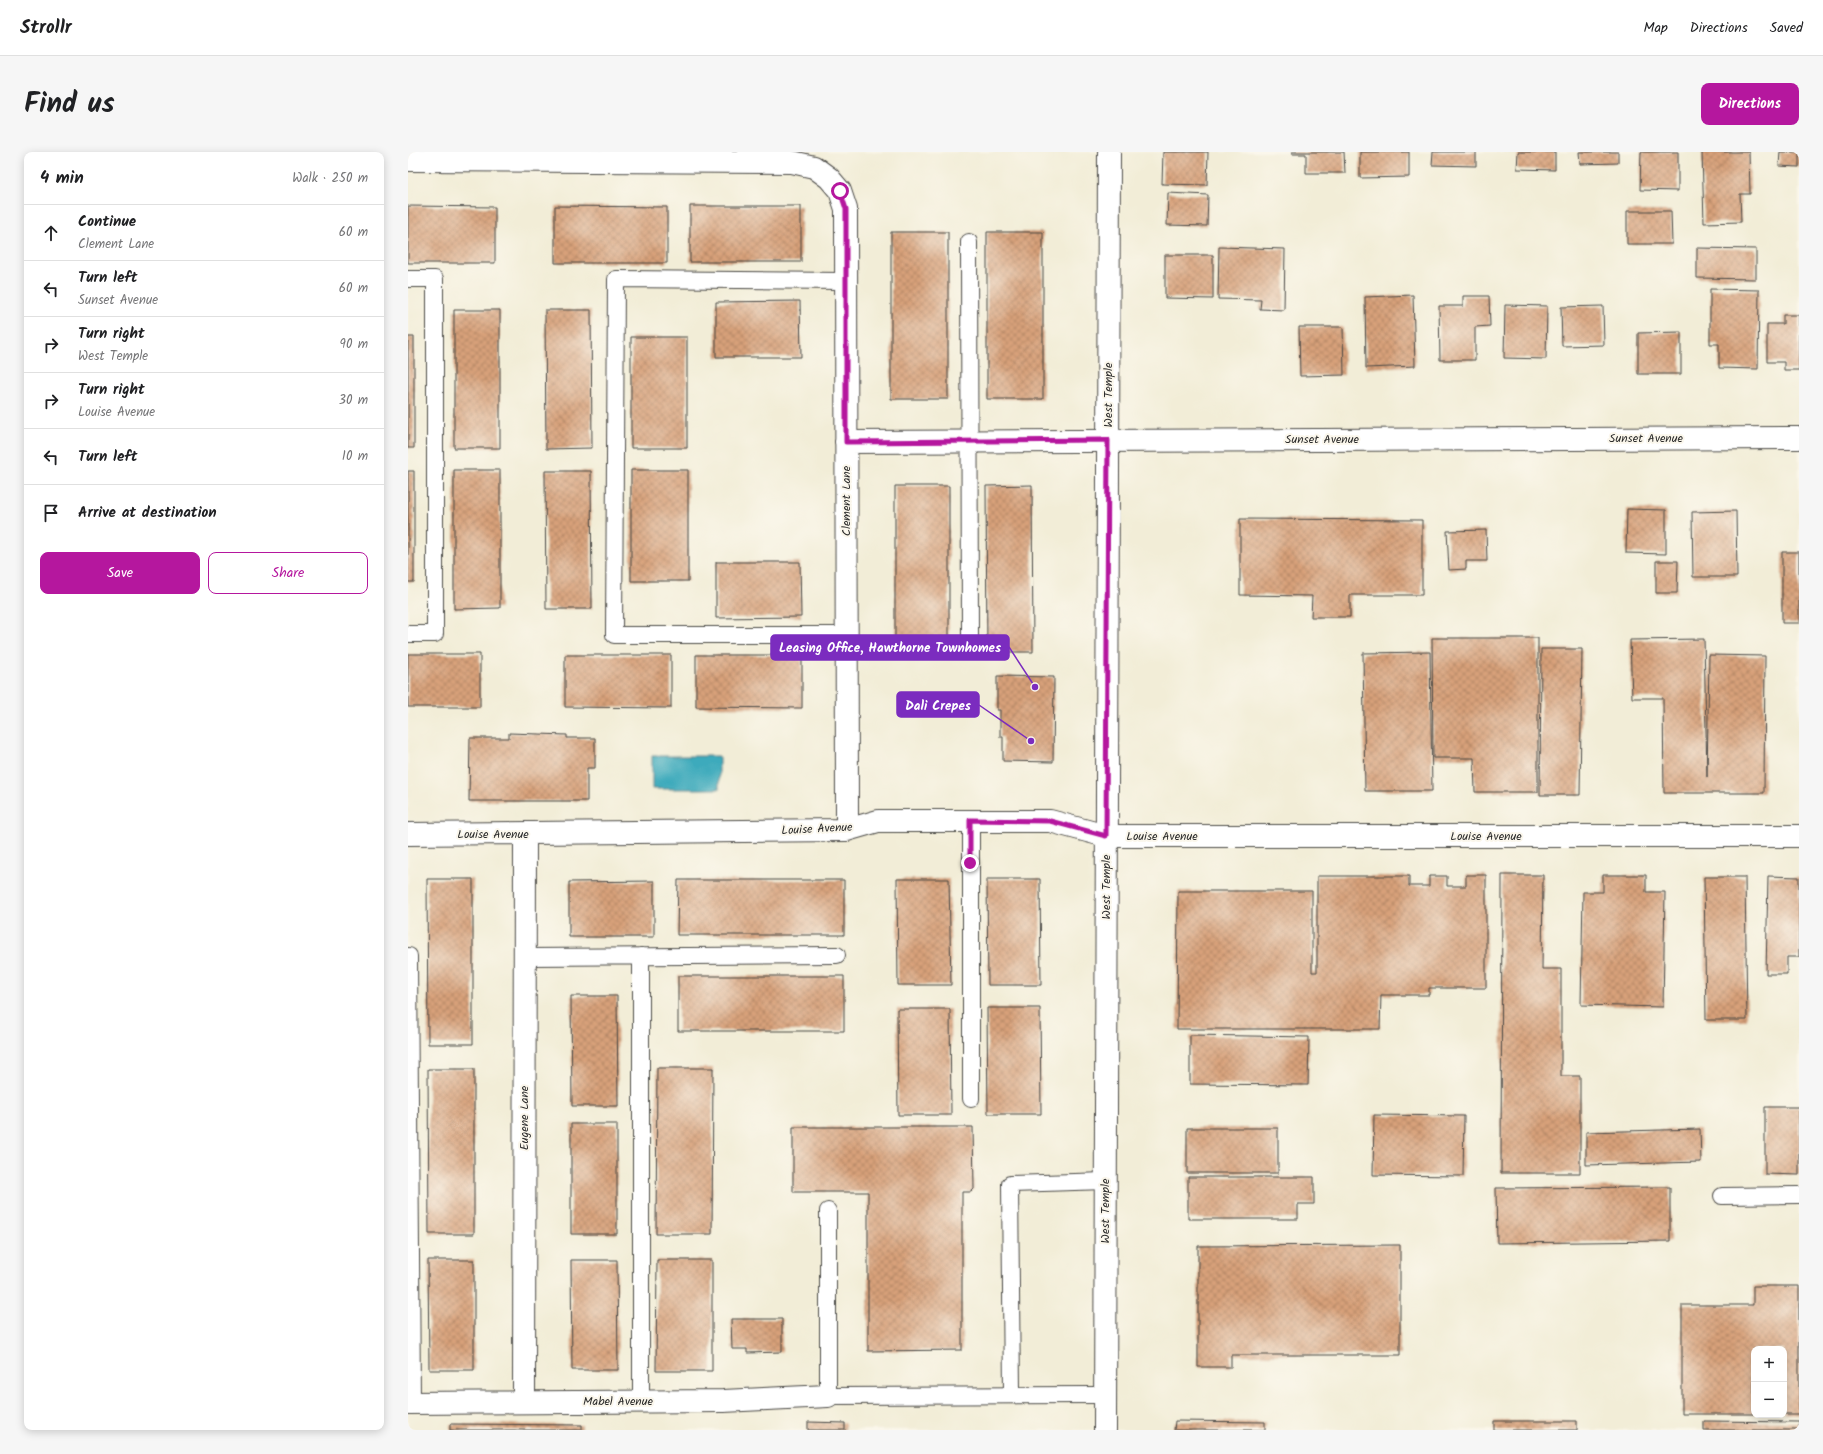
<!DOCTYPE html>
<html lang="en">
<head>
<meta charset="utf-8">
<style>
	:root { --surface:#fff; --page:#f6f6f6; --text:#202124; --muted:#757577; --line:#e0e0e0; --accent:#b5179e }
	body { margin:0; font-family:Kalam,sans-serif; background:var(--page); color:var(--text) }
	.controls { position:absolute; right:12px; bottom:12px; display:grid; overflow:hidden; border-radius:8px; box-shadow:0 2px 10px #0003 }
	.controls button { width:36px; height:36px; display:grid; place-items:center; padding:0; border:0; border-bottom:1px solid var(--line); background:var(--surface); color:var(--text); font:20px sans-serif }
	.stop { position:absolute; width:12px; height:12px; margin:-9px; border:3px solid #b5179e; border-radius:50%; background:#fff }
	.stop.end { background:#b5179e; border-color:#fff; box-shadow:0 1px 4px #0008 }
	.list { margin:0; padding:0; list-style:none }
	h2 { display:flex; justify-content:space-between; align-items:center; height:52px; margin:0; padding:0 16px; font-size:17px }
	h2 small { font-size:13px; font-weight:400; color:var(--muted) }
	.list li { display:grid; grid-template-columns:26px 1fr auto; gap:12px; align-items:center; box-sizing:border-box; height:56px; padding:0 16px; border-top:1px solid var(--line) }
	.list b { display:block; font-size:15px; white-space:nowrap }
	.list p { margin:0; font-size:13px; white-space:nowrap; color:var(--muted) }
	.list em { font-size:13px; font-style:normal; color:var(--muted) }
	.actions { display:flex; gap:8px; padding:12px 16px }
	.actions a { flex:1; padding:9px 0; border:1px solid var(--accent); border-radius:8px; text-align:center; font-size:14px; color:var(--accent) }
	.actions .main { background:var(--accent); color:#fff }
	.icon { flex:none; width:22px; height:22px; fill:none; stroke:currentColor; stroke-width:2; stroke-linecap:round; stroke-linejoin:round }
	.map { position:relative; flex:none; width:1391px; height:1278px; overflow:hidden; border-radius:8px }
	header { display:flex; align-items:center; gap:24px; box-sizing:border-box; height:56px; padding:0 20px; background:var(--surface); border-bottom:1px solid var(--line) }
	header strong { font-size:19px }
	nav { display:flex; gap:22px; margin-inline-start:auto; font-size:14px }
	.intro { display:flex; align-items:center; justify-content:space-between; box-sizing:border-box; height:96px; padding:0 24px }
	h1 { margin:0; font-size:28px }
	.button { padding:10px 18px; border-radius:8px; background:var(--accent); color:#fff; font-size:14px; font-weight:700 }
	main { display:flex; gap:24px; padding:0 24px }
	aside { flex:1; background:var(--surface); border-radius:8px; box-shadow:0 2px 10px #0003 }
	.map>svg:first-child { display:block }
</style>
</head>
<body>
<header>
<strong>Strollr</strong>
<nav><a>Map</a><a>Directions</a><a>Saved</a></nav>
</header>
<div class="intro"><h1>Find us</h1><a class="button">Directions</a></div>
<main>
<aside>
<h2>4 min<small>Walk · 250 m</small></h2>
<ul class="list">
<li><svg class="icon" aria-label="ahead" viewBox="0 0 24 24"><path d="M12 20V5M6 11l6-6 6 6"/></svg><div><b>Continue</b><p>Clement Lane</p></div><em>60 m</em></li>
<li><svg class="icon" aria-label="left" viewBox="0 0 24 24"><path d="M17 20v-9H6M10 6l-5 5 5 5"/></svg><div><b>Turn left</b><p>Sunset Avenue</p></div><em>60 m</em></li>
<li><svg class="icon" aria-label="right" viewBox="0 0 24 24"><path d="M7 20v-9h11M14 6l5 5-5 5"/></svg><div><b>Turn right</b><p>West Temple</p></div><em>90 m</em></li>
<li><svg class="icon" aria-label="right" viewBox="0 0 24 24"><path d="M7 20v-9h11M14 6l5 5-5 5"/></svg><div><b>Turn right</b><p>Louise Avenue</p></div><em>30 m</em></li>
<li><svg class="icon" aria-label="left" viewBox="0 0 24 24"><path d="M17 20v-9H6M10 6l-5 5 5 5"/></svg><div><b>Turn left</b></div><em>10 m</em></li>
<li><svg class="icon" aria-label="arrive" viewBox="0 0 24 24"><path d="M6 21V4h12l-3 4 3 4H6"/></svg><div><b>Arrive at destination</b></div></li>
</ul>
<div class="actions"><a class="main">Save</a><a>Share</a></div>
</aside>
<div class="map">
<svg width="1391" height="1278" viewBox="0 0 1391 1278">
	<defs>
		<pattern id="building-cross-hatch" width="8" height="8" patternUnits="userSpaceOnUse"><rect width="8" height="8" fill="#d8a17a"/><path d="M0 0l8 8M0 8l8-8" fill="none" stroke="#af8364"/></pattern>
	</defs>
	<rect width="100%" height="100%" fill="#fbf7ec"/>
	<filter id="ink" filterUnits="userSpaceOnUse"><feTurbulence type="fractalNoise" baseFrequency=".025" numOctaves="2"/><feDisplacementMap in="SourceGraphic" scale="8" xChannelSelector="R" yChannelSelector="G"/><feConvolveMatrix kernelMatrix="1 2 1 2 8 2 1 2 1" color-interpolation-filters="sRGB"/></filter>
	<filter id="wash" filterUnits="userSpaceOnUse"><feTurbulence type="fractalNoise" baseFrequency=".012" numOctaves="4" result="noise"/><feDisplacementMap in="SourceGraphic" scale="16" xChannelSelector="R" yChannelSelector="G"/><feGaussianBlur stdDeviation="0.9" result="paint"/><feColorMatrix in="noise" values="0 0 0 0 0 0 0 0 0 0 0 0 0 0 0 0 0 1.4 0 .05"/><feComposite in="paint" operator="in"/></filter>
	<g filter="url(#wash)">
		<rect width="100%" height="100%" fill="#f2edd7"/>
		<path fill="#3daabc" stroke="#346a74" d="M 244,604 L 311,604 L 311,637 L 244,637 Z"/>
		<g id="blocks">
			<path fill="url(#building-cross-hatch)" d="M 755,0 L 800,0 L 799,33 L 754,32 Z
				M 884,0 L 936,0 L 937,21 L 898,21 L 898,2 L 884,2 Z
				M 952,0 L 1001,0 L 1001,25 L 952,26 Z
				M 1025,0 L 1068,0 L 1068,14 L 1024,13 Z
				M 1110,0 L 1147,0 L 1147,18 L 1109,17 Z
				M 1171,0 L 1210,0 L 1210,11 L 1172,12 Z
				M 1233,0 L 1270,0 L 1270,39 L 1232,38 Z
				M 1294,0 L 1341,0 L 1342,42 L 1332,42 L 1333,70 L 1296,71 Z
				M 1372,0 L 1391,0 L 1391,15 L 1371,14 Z
				M 760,41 L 800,43 L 799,74 L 759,73 Z
				M 0,54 L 87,55 L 87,111 L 0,111 Z
				M 147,54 L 259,55 L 259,111 L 147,111 Z
				M 282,54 L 393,54 L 393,110 L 282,110 Z
				M 1219,59 L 1263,59 L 1264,92 L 1219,92 Z
				M 483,80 L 540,80 L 540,247 L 483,247 Z
				M 579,80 L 635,80 L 635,247 L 579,247 Z
				M 811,95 L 877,97 L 876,158 L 852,157 L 853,148 L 810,147 Z
				M 1289,96 L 1348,97 L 1348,127 L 1289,126 Z
				M 757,103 L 805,103 L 805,147 L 757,146 Z
				M 1302,137 L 1351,138 L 1350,217 L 1311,216 L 1311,192 L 1302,192 Z
				M 1005,143 L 1007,214 L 958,216 L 957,145 Z
				M 1055,144 L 1081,144 L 1082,174 L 1067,175 L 1067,208 L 1032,208 L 1031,154 L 1055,154 Z
				M 392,149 L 393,205 L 308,205 L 308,150 Z
				M 1097,153 L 1139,154 L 1138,207 L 1096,206 Z
				M 1195,154 L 1196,193 L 1154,194 L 1153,155 Z
				M 46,158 L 92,158 L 92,296 L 46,296 Z
				M 137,158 L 183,158 L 184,296 L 138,297 Z
				M 1375,163 L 1391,163 L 1391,218 L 1376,218 L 1376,210 L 1359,210 L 1359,172 L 1375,172 Z
				M 891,175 L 935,175 L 936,223 L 892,224 Z
				M 1273,180 L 1273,222 L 1230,222 L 1230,181 Z
				M 0,185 L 6,185 L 6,296 L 0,296 Z
				M 223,185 L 279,185 L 279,296 L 223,296 Z
				M 46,318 L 92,318 L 92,456 L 46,457 Z
				M 223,318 L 280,318 L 280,429 L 223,429 Z
				M 0,319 L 6,319 L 6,430 L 0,430 Z
				M 137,319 L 183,319 L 184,457 L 138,457 Z
				M 624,333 L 625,500 L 579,500 L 578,334 Z
				M 487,334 L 541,334 L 541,506 L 487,506 Z
				M 1219,357 L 1258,358 L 1258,402 L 1218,401 Z
				M 1328,359 L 1329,425 L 1285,425 L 1284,360 Z
				M 832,367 L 1014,368 L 1014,443 L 942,443 L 942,465 L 903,465 L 904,444 L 832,443 Z
				M 1078,378 L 1079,409 L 1058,409 L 1058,417 L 1041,418 L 1039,379 Z
				M 1374,400 L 1391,400 L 1391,471 L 1374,471 Z
				M 1248,409 L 1270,409 L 1269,441 L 1248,441 Z
				M 308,410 L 392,410 L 393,465 L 308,466 Z
				M 1024,486 L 1130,486 L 1130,640 L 1067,640 L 1066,606 L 1025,606 Z
				M 1296,487 L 1299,625 L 1301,503 L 1357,504 L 1356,641 L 1256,641 L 1255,546 L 1224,546 L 1222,488 Z
				M 1133,497 L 1174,497 L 1172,643 L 1132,643 Z
				M 1022,500 L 1024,639 L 957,639 L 955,501 Z
				M 0,502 L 72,502 L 72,555 L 0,555 Z
				M 157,503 L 263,503 L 263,556 L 157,555 Z
				M 288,503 L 394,503 L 394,556 L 288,555 Z
				M 589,524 L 646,525 L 645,610 L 595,609 L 595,585 L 592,585 L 592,558 L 589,558 Z
				M 101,581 L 159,583 L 159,586 L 187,586 L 187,616 L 179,616 L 179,649 L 61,649 L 62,586 L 101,586 Z
				M 1058,723 L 1078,723 L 1078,836 L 1021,836 L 1021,843 L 973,843 L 972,877 L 769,877 L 770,739 L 904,739 L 904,820 L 909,820 L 909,724 L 1001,724 L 1001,734 L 1021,734 L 1021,724 L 1039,724 L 1039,734 L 1058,734 Z
				M 1094,723 L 1135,723 L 1134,817 L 1153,817 L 1153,924 L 1172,924 L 1172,1021 L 1093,1021 Z
				M 1195,723 L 1238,723 L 1238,740 L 1257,740 L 1255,855 L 1173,853 L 1175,740 L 1195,740 Z
				M 1360,724 L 1391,725 L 1391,805 L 1379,805 L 1379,822 L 1358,822 Z
				M 1296,725 L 1337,725 L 1339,868 L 1298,868 Z
				M 19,727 L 65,727 L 65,892 L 20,892 Z
				M 489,727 L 541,727 L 543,833 L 490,833 Z
				M 579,727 L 632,727 L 633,833 L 580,833 Z
				M 270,728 L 436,728 L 436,783 L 269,783 Z
				M 246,729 L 246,785 L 161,785 L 161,730 Z
				M 270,824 L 436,824 L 436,879 L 270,879 Z
				M 163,844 L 209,844 L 210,954 L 164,954 Z
				M 579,856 L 632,856 L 633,962 L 580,962 Z
				M 489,857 L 542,857 L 543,963 L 490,963 Z
				M 782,883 L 901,885 L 900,933 L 782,932 Z
				M 249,916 L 305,916 L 304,1082 L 248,1082 Z
				M 20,917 L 66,917 L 66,1082 L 21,1082 Z
				M 1357,955 L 1391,955 L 1391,1023 L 1357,1022 Z
				M 966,963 L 1056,964 L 1055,1024 L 965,1023 Z
				M 163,972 L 209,972 L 209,1082 L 163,1082 Z
				M 385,975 L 565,975 L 566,1037 L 563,1040 L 554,1040 L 554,1198 L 460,1199 L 460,1040 L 385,1040 Z
				M 779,976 L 870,976 L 870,1021 L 779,1021 Z
				M 1292,977 L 1293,1010 L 1178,1013 L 1178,980 Z
				M 780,1025 L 906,1025 L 906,1052 L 890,1052 L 890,1067 L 780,1067 Z
				M 1262,1035 L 1262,1089 L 1089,1091 L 1088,1036 Z
				M 992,1093 L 992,1203 L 823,1203 L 823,1215 L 790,1215 L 790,1094 Z
				M 20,1108 L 66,1108 L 66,1218 L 21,1218 Z
				M 163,1108 L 209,1108 L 210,1218 L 164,1218 Z
				M 249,1108 L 304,1108 L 304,1219 L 248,1219 Z
				M 1345,1134 L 1391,1134 L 1391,1262 L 1376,1262 L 1376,1197 L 1346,1197 L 1346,1262 L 1274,1262 L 1274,1153 L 1345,1153 Z
				M 323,1167 L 374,1167 L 374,1200 L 339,1201 L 339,1197 L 324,1197 Z
				M 767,1269 L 857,1270 L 857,1278 L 766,1278 Z
				M 1086,1269 L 1169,1269 L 1169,1278 L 1086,1278 Z
				M 1296,1269 L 1391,1270 L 1391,1278 L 1296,1278 Z
				M 400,1270 L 437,1271 L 437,1278 L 400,1278 Z
				M 42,1272 L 174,1273 L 174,1278 L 42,1278 Z"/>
		</g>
	</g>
	<g filter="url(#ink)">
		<use href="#blocks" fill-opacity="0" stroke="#494845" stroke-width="1"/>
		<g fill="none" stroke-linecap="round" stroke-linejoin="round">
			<g stroke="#494845" stroke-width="18">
				<path id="service" d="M 561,90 L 562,491
					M 0,127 L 27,127 L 27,482 L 0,482
					M 438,129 L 208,127 L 206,483 L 438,483
					M 563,668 L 563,947
					M 0,804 L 1,804 L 4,1251
					M 233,804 L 233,1248
					M 117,805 L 429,803
					M 1314,1044 L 1391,1043
					M 420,1059 L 420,1244 L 697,1243
					M 604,1242 L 602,1032 L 698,1029"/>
			</g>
			<g stroke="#494845" stroke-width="24">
				<path id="minor" d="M 0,8 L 384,10 L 406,15 L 421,26 L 432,39 L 438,57 L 439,678
					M 438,290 L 1391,286
					M 0,682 L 439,678 L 470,669 L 642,669 L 698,684 L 1391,684
					M 116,1250 L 117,682
					M 0,1251 L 315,1249 L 420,1244"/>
			</g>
			<g stroke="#494845" stroke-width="24">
				<path id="tertiary" d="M 697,1278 L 701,0"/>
			</g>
			<use href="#service" stroke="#fff" stroke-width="16"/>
			<use href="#minor" stroke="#fff" stroke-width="22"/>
			<use href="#tertiary" stroke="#fff" stroke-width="22"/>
		</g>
	</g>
	<g fill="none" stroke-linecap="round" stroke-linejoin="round" filter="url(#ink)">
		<path stroke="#b5179e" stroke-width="5" d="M 432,39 L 438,57 L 438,290 L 700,288 L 698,684 L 642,669 L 562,668 L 562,711"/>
	</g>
	<g text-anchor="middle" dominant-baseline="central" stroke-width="4" stroke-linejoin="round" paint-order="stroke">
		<g font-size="12" fill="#2b2b2b" stroke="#fbf7ec">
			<text transform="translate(700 243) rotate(-90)">West Temple</text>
			<text x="1238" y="286">Sunset Avenue</text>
			<text x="914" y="287">Sunset Avenue</text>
			<text transform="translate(438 349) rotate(-90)">Clement Lane</text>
			<text transform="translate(409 677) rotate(-3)">Louise Avenue</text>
			<text x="85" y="682">Louise Avenue</text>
			<text x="754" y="684">Louise Avenue</text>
			<text x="1078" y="684">Louise Avenue</text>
			<text transform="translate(698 735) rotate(-90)">West Temple</text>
			<text transform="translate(116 966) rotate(-90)">Eugene Lane</text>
			<text transform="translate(697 1059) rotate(-90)">West Temple</text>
			<text x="210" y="1249">Mabel Avenue</text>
		</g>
	</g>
	<path fill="none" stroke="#7b2cbf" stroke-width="1.5" d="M627 535L601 495M623 589L571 553"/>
	<g fill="#7b2cbf" stroke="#fbf7ec" stroke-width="1.5">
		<circle cx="627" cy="535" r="4"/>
		<circle cx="623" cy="589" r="4"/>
	</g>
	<g fill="#7b2cbf" stroke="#7b2cbf" stroke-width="1.5">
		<rect x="363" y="483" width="238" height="25" rx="4"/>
		<rect x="489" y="540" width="82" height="25" rx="4"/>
	</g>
	<g font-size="13" text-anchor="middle" font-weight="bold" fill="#fff">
		<text x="482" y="500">Leasing Office, Hawthorne Townhomes</text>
		<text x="530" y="558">Dali Crepes</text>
	</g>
</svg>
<div class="controls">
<button>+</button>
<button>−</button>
</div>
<div class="stop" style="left:432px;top:39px"></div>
<div class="stop end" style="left:562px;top:711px"></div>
</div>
</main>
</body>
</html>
